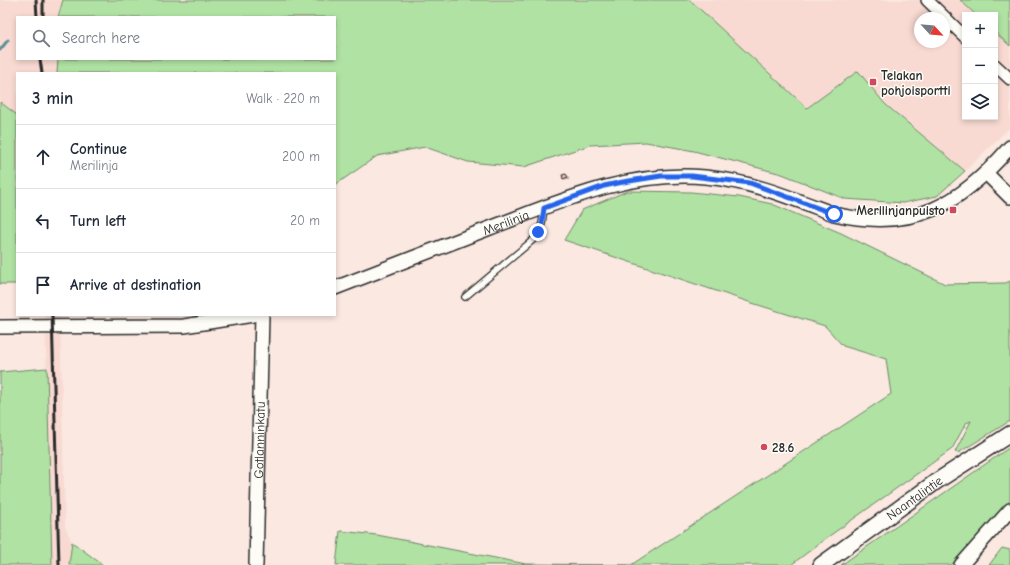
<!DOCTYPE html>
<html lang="en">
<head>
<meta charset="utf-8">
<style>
	:root { --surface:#fff; --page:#f2f2f3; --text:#1f2937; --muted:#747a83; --line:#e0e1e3 }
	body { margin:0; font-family:"Comic Neue",sans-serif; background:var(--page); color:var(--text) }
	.controls { position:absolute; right:12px; top:12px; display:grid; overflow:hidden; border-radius:0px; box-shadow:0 2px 6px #0003 }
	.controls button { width:36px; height:36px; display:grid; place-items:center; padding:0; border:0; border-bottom:1px solid var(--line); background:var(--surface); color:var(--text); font:20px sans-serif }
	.compass { position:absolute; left:914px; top:12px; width:36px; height:36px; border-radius:50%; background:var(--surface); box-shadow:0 2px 6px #0003; rotate:116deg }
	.stop { position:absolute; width:12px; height:12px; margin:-9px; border:3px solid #2563eb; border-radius:50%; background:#fff }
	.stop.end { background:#2563eb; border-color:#fff; box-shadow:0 1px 4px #0008 }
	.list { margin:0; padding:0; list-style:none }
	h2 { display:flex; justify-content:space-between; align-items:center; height:52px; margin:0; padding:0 16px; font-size:17px }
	h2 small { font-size:13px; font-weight:400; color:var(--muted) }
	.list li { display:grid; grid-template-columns:26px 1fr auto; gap:12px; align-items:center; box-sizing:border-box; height:64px; padding:0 16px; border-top:1px solid var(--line) }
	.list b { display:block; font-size:15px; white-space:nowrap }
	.list p { margin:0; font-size:13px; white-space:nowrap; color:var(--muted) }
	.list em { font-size:13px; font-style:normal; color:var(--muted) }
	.icon { flex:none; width:22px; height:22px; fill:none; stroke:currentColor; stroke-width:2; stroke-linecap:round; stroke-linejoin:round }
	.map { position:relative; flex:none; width:1010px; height:565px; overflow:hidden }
	.search { position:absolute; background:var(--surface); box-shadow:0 2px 6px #0003; left:16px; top:16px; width:320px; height:44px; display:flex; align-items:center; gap:10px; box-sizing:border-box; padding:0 14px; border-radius:0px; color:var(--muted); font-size:15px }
	.panel { position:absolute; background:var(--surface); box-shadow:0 2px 6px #0003; left:16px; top:72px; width:320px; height:244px; border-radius:0px }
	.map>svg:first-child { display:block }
</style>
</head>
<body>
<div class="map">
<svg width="1010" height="565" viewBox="0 0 1010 565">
	<defs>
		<filter id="shadow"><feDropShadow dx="3.5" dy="3.5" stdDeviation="0" flood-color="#0004"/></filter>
	</defs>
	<rect width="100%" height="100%" fill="#fae8e1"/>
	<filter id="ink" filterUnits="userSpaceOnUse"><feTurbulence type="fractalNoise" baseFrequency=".025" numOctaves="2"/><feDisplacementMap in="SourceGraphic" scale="8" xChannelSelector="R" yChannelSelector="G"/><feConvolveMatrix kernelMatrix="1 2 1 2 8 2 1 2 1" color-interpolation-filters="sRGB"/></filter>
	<g filter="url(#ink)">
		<path fill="#f8dad2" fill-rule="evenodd" d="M 0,0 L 63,0 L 58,17 L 17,17 L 17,59 L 58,59 L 57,73 L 17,73 L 17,115 L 0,102 Z
			M 690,0 L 960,0 L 976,15 L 965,15 L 965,117 L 995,117 L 995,32 L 1010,46 L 1010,127 L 965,171 L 885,103 L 858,72 L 807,108 ZM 920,18 L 944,18 L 944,42 L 920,42 Z
			M 45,315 L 60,315 L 65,527 L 72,542 L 69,565 L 52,565 Z"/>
		<path fill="#b0e2a3" stroke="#6e8667" d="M 63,0 L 690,0 L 807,108 L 858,71 L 885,104 L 965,171 L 937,196 L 903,203 L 845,199 L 782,174 L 694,151 L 646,142 L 590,145 L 524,167 L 468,162 L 425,147 L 377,156 L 335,185 L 335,73 L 57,73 L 58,59 L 335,59 L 335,17 L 58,17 Z
			M 960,0 L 1010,0 L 1010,46 L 995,32 L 995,15 L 976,15 Z
			M 0,102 L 17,115 L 17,284 L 0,284 Z
			M 627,191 L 691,192 L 739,197 L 772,204 L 841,233 L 945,284 L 1006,283 L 1010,281 L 1010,421 L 958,453 L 955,452 L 971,421 L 966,423 L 952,449 L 825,539 L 791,565 L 336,565 L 340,531 L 377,535 L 526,564 L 631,565 L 891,394 L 886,359 L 843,346 L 825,326 L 752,303 L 564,240 L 582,210 Z
			M 47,368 L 52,565 L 0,565 L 0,372 Z
			M 1010,447 L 1010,501 L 951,565 L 841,565 Z
			M 72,542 L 103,565 L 69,565 Z
			M 1002,548 L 1010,550 L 1010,565 L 989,565 Z"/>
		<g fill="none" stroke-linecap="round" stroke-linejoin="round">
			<path stroke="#5f8f95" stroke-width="3" d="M 0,50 L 8,40"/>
		</g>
		<path fill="#f4baae" stroke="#2b2b2b" filter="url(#shadow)" d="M 566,174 L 568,177 L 563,179 L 562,175 Z"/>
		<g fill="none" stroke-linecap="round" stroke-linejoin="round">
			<g stroke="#2b2b2b" stroke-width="8">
				<path id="service" d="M 465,297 L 533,240 L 542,224 L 544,208"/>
			</g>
			<g stroke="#2b2b2b" stroke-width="14">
				<path id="minor" d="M 927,0 L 965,37
					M 995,65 L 1010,79"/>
			</g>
			<g stroke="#2b2b2b" stroke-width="16">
				<g id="tertiary">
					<path d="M 987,174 L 1010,197"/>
					<path id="s1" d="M 335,288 C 387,268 438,248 490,228 C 559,202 629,170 705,177 C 751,181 791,198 834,214 C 914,232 959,206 1010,147"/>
					<path d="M 0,327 L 184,326 L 253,315"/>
					<path id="s2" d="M 256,565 L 262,315"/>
					<path d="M 961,565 L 1010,510"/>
				</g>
			</g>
			<g stroke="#2b2b2b" stroke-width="18">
				<g id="secondary">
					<path id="s3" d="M 821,565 L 937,481 L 1010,434"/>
				</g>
			</g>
			<use href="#service" stroke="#fdfcf7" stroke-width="5.5"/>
			<use href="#minor" stroke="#fdfcf7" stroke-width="11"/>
			<use href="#tertiary" stroke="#fdfcf7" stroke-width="13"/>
			<use href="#secondary" stroke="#fdfcf7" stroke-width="15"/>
			<path stroke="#2b2b2b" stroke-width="3" d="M 36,0 L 37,17
				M 43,0 L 43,17
				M 40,59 L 42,73
				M 52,315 L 59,565"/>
		</g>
	</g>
	<g fill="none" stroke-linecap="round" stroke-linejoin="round" filter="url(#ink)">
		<path stroke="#2563eb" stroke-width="5" d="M 538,232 L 542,224 L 544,208 L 604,186 L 623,182 L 661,176 L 692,176 L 750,183 L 834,214"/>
	</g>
	<g fill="#d1495b" stroke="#fdfcf7" stroke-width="1.5">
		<rect x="869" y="78" width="8" height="8" rx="2"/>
		<rect x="949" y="206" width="8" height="8" rx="2"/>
		<circle cx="764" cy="447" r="4"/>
	</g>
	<g text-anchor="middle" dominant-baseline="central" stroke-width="3" stroke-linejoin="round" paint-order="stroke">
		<g font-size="13" font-weight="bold" fill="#2b2b2b" stroke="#fdfcf7" text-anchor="start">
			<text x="881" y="75">Telakan<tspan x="881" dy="15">pohjoisportti</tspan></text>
			<text x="945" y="210" text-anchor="end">Merilinjanpuisto</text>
			<text x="772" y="447">28.6</text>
		</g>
		<g font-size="13" fill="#2b2b2b" stroke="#fdfcf7">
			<text stroke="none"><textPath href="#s1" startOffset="183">Merilinja</textPath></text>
			<text stroke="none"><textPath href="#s2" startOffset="125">Gotlanninkatu</textPath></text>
			<text stroke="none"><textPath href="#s3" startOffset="115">Naantalintie</textPath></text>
		</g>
	</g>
</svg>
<div class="controls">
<button>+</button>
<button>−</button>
<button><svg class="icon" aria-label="layers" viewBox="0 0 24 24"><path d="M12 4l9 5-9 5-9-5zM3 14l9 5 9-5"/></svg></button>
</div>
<svg class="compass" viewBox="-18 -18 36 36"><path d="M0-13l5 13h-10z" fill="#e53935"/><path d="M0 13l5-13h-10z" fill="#747a83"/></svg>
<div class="stop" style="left:834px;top:214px"></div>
<div class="stop end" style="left:538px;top:232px"></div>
<div class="search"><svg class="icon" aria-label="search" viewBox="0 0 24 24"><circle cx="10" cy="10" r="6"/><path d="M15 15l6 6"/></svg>Search here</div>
<section class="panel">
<h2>3 min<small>Walk · 220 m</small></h2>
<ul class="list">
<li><svg class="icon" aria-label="ahead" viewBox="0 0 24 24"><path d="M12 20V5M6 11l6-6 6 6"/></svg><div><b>Continue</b><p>Merilinja</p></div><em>200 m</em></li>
<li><svg class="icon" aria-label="left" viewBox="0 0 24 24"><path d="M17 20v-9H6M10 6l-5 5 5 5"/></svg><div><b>Turn left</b></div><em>20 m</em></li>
<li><svg class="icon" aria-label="arrive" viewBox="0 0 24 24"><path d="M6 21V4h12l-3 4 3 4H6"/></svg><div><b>Arrive at destination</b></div></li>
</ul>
</section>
</div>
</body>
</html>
